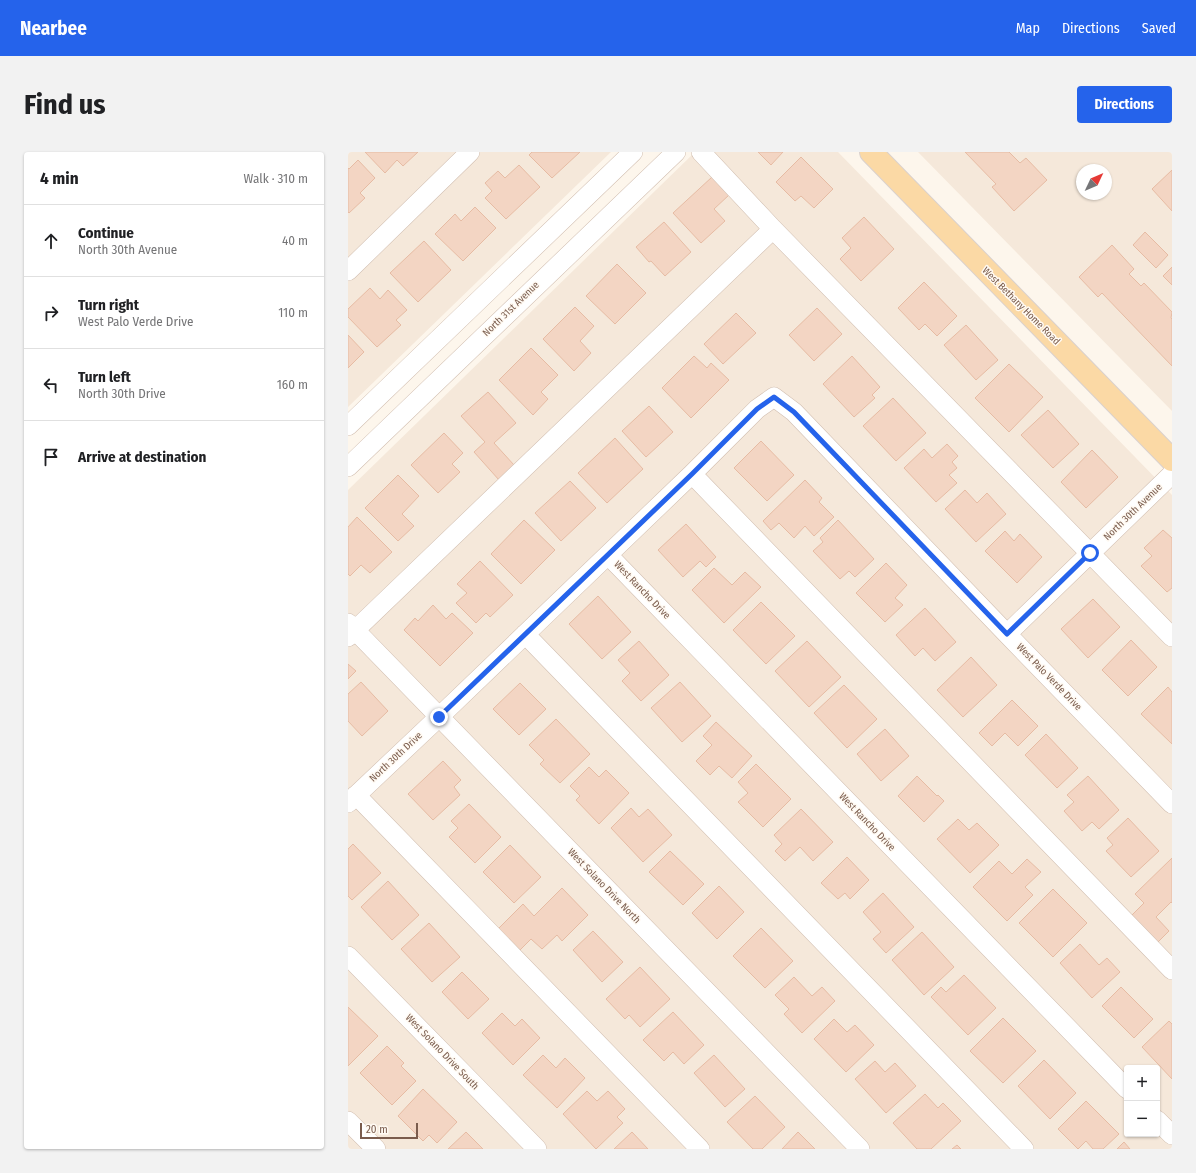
<!DOCTYPE html>
<html lang="en">
<head>
<meta charset="utf-8">
<style>
	:root { --surface:#fff; --page:#f2f2f2; --text:#202124; --muted:#757577; --line:#e0e0e0; --accent:#2563eb }
	body { margin:0; font-family:"Fira Sans Condensed",sans-serif; background:var(--page); color:var(--text) }
	.controls { position:absolute; right:12px; bottom:12px; display:grid; overflow:hidden; border-radius:4px; box-shadow:0 1px 3px #0004 }
	.controls button { width:36px; height:36px; display:grid; place-items:center; padding:0; border:0; border-bottom:1px solid var(--line); background:var(--surface); color:var(--text); font:20px sans-serif }
	.compass { position:absolute; left:728px; top:12px; width:36px; height:36px; border-radius:50%; background:var(--surface); box-shadow:0 1px 3px #0004; rotate:46deg }
	.scale { position:absolute; left:12px; bottom:10px; width:58px; box-sizing:border-box; padding-left:4px; border:2px solid #7a5c4d; border-top:0; font-size:11px; line-height:14px; white-space:nowrap; color:#7a5c4d; -webkit-text-stroke:3px #fffaf3; paint-order:stroke }
	.stop { position:absolute; width:12px; height:12px; margin:-9px; border:3px solid #2563eb; border-radius:50%; background:#fff }
	.stop.end { background:#2563eb; border-color:#fff; box-shadow:0 1px 4px #0008 }
	.list { margin:0; padding:0; list-style:none }
	h2 { display:flex; justify-content:space-between; align-items:center; height:52px; margin:0; padding:0 16px; font-size:17px }
	h2 small { font-size:13px; font-weight:400; color:var(--muted) }
	.list li { display:grid; grid-template-columns:26px 1fr auto; gap:12px; align-items:center; box-sizing:border-box; height:72px; padding:0 16px; border-top:1px solid var(--line) }
	.list b { display:block; font-size:15px; white-space:nowrap }
	.list p { margin:0; font-size:13px; white-space:nowrap; color:var(--muted) }
	.list em { font-size:13px; font-style:normal; color:var(--muted) }
	.icon { flex:none; width:22px; height:22px; fill:none; stroke:currentColor; stroke-width:2; stroke-linecap:round; stroke-linejoin:round }
	.map { position:relative; flex:none; width:824px; height:997px; overflow:hidden; border-radius:4px }
	header { display:flex; align-items:center; gap:24px; box-sizing:border-box; height:56px; padding:0 20px; background:var(--accent); color:#fff }
	header strong { font-size:19px }
	nav { display:flex; gap:22px; margin-inline-start:auto; font-size:14px }
	.intro { display:flex; align-items:center; justify-content:space-between; box-sizing:border-box; height:96px; padding:0 24px }
	h1 { margin:0; font-size:28px }
	.button { padding:10px 18px; border-radius:4px; background:var(--accent); color:#fff; font-size:14px; font-weight:700 }
	main { display:flex; gap:24px; padding:0 24px }
	aside { flex:1; background:var(--surface); border-radius:4px; box-shadow:0 1px 3px #0004 }
	.map>svg:first-child { display:block }
</style>
</head>
<body>
<header>
<strong>Nearbee</strong>
<nav><a>Map</a><a>Directions</a><a>Saved</a></nav>
</header>
<div class="intro"><h1>Find us</h1><a class="button">Directions</a></div>
<main>
<aside>
<h2>4 min<small>Walk · 310 m</small></h2>
<ul class="list">
<li><svg class="icon" aria-label="ahead" viewBox="0 0 24 24"><path d="M12 20V5M6 11l6-6 6 6"/></svg><div><b>Continue</b><p>North 30th Avenue</p></div><em>40 m</em></li>
<li><svg class="icon" aria-label="right" viewBox="0 0 24 24"><path d="M7 20v-9h11M14 6l5 5-5 5"/></svg><div><b>Turn right</b><p>West Palo Verde Drive</p></div><em>110 m</em></li>
<li><svg class="icon" aria-label="left" viewBox="0 0 24 24"><path d="M17 20v-9H6M10 6l-5 5 5 5"/></svg><div><b>Turn left</b><p>North 30th Drive</p></div><em>160 m</em></li>
<li><svg class="icon" aria-label="arrive" viewBox="0 0 24 24"><path d="M6 21V4h12l-3 4 3 4H6"/></svg><div><b>Arrive at destination</b></div></li>
</ul>
</aside>
<div class="map">
<svg width="824" height="997" viewBox="0 0 824 997">
	<rect width="100%" height="100%" fill="#fdf6ec"/>
	<path fill="#f5e8da" fill-rule="evenodd" d="M 0,0 L 263,0 L 0,255 Z
		M 347,0 L 490,0 L 824,343 L 824,997 L 0,997 L 0,338 ZM 779,916 L 809,916 L 809,982 L 779,982 Z
		M 570,0 L 824,0 L 824,259 ZM 734,18 L 758,18 L 758,42 L 734,42 Z"/>
	<path fill="#f3d5c3" stroke="#e6bba3" d="M 17,0 L 70,0 L 55,14 L 49,8 L 37,21 Z
		M 184,0 L 232,0 L 204,26 L 181,3 Z
		M 410,0 L 435,0 L 423,13 Z
		M 617,0 L 661,0 L 672,11 L 678,6 L 699,28 L 666,59 L 644,35 L 648,32 Z
		M 453,5 L 485,37 L 466,56 L 453,44 L 447,49 L 428,30 Z
		M 10,8 L 27,26 L 12,41 L 17,46 L 1,61 L 0,60 L 0,16 L 1,17 Z
		M 171,13 L 192,35 L 158,67 L 137,46 L 144,39 L 137,31 L 150,19 L 157,26 Z
		M 824,18 L 824,59 L 804,37 Z
		M 364,25 L 381,43 L 366,57 L 377,69 L 353,91 L 325,61 Z
		M 127,55 L 148,76 L 115,109 L 87,82 L 107,62 L 113,69 Z
		M 516,65 L 546,97 L 513,129 L 492,107 L 503,96 L 494,86 Z
		M 316,70 L 343,100 L 317,124 L 303,109 L 301,110 L 288,95 Z
		M 797,80 L 820,103 L 808,116 L 785,93 Z
		M 76,89 L 103,118 L 70,150 L 42,121 Z
		M 764,93 L 786,117 L 781,122 L 793,134 L 796,131 L 824,160 L 823,166 L 824,167 L 824,214 L 754,141 L 750,145 L 731,125 Z
		M 269,112 L 298,141 L 267,172 L 238,144 Z
		M 824,115 L 824,133 L 815,124 Z
		M 576,130 L 609,164 L 589,184 L 577,172 L 571,178 L 550,156 Z
		M 22,136 L 32,147 L 40,138 L 59,158 L 48,168 L 53,173 L 29,195 L 0,165 L 0,157 Z
		M 227,155 L 246,174 L 232,189 L 243,201 L 226,219 L 195,187 Z
		M 469,156 L 494,182 L 466,209 L 441,183 Z
		M 388,161 L 408,181 L 375,212 L 356,192 Z
		M 618,173 L 650,208 L 628,228 L 596,193 Z
		M 0,183 L 16,200 L 0,216 Z
		M 183,196 L 210,223 L 193,240 L 200,247 L 185,263 L 151,228 Z
		M 346,204 L 359,216 L 363,211 L 381,228 L 343,266 L 314,236 Z
		M 504,204 L 532,235 L 524,243 L 527,246 L 506,265 L 475,232 Z
		M 661,212 L 695,245 L 661,280 L 627,246 Z
		M 140,240 L 168,271 L 146,291 L 166,313 L 151,328 L 126,300 L 137,290 L 113,264 Z
		M 545,246 L 578,281 L 548,309 L 515,274 Z
		M 301,254 L 325,280 L 298,305 L 274,279 Z
		M 700,258 L 731,292 L 705,316 L 673,283 Z
		M 96,281 L 115,301 L 104,312 L 112,320 L 90,341 L 63,313 Z
		M 267,286 L 295,317 L 259,351 L 230,321 Z
		M 413,289 L 446,323 L 419,349 L 386,316 Z
		M 599,292 L 610,304 L 604,310 L 609,316 L 601,323 L 609,331 L 588,350 L 556,316 L 576,297 L 584,306 Z
		M 744,298 L 770,325 L 738,356 L 713,330 Z
		M 50,323 L 71,344 L 54,362 L 66,374 L 50,389 L 17,356 Z
		M 457,328 L 474,346 L 471,350 L 486,365 L 466,384 L 457,374 L 446,386 L 431,371 L 423,378 L 415,369 Z
		M 222,329 L 248,356 L 213,389 L 187,361 Z
		M 617,338 L 629,351 L 639,341 L 658,362 L 628,390 L 597,357 Z
		M 9,365 L 44,400 L 22,421 L 13,413 L 2,424 L 0,422 L 0,375 Z
		M 176,368 L 207,398 L 173,432 L 143,402 Z
		M 490,368 L 526,407 L 507,425 L 501,419 L 492,427 L 465,399 L 475,390 L 472,386 Z
		M 338,372 L 368,405 L 358,415 L 352,409 L 335,425 L 310,398 Z
		M 815,378 L 824,386 L 824,436 L 819,440 L 793,414 L 804,404 L 796,396 Z
		M 657,379 L 666,389 L 672,382 L 694,405 L 669,431 L 637,399 Z
		M 132,409 L 165,443 L 142,465 L 138,461 L 128,471 L 108,451 L 119,441 L 109,432 Z
		M 538,411 L 559,433 L 547,446 L 555,453 L 537,470 L 508,441 Z
		M 366,416 L 384,433 L 397,420 L 413,435 L 376,471 L 344,438 Z
		M 250,444 L 283,480 L 254,507 L 221,472 Z
		M 745,447 L 772,475 L 740,506 L 713,477 Z
		M 413,450 L 447,484 L 418,512 L 385,478 Z
		M 85,453 L 98,467 L 104,461 L 125,481 L 92,514 L 56,478 L 67,466 L 70,469 Z
		M 577,456 L 608,490 L 587,509 L 575,496 L 567,504 L 548,483 Z
		M 783,488 L 809,515 L 780,544 L 754,518 Z
		M 291,489 L 321,523 L 293,549 L 274,529 L 282,521 L 270,508 Z
		M 459,489 L 493,525 L 461,555 L 427,519 Z
		M 623,505 L 649,533 L 615,565 L 589,538 Z
		M 0,512 L 8,519 L 0,527 Z
		M 13,530 L 40,559 L 14,584 L 0,569 L 0,542 Z
		M 332,530 L 363,564 L 334,590 L 303,556 Z
		M 172,531 L 198,557 L 171,583 L 145,557 Z
		M 496,533 L 529,567 L 499,596 L 466,561 Z
		M 820,535 L 824,540 L 824,592 L 793,562 Z
		M 664,548 L 690,574 L 670,594 L 657,581 L 644,594 L 631,581 Z
		M 208,567 L 242,602 L 212,631 L 192,612 L 196,608 L 181,593 Z
		M 368,570 L 404,604 L 384,626 L 371,614 L 362,623 L 348,609 L 364,593 L 355,584 Z
		M 537,577 L 561,604 L 533,629 L 509,602 Z
		M 698,582 L 730,616 L 709,636 L 677,603 Z
		M 95,609 L 113,628 L 106,635 L 112,643 L 85,668 L 60,642 Z
		M 408,612 L 443,647 L 415,675 L 390,650 L 400,641 L 390,630 Z
		M 241,615 L 251,625 L 258,618 L 281,641 L 251,672 L 228,648 L 232,644 L 222,634 Z
		M 569,624 L 589,644 L 590,643 L 596,649 L 576,670 L 550,644 Z
		M 740,624 L 771,658 L 751,677 L 744,670 L 734,679 L 716,659 L 726,650 L 719,643 Z
		M 121,652 L 153,685 L 127,711 L 101,685 L 110,676 L 103,669 Z
		M 283,656 L 291,665 L 300,657 L 324,683 L 295,710 L 263,676 Z
		M 453,657 L 485,690 L 465,709 L 452,695 L 437,709 L 427,699 L 434,692 L 426,683 Z
		M 780,666 L 811,699 L 783,725 L 758,699 L 765,693 L 759,686 Z
		M 610,667 L 621,678 L 629,671 L 651,693 L 622,721 L 589,687 Z
		M 5,692 L 33,721 L 4,748 L 0,744 L 0,697 Z
		M 162,693 L 193,725 L 166,751 L 135,720 Z
		M 322,699 L 356,732 L 335,753 L 301,720 Z
		M 499,705 L 521,728 L 502,747 L 497,741 L 490,747 L 473,731 Z
		M 824,706 L 824,751 L 823,750 L 808,765 L 821,779 L 809,791 L 782,765 L 796,751 L 787,742 Z
		M 679,707 L 693,720 L 677,735 L 685,743 L 659,769 L 625,735 L 651,709 L 664,722 Z
		M 40,729 L 71,763 L 44,788 L 13,755 Z
		M 371,734 L 396,760 L 369,787 L 344,761 Z
		M 214,736 L 240,763 L 214,789 L 209,783 L 194,797 L 183,787 L 171,799 L 150,777 L 175,752 L 186,764 Z
		M 705,737 L 739,771 L 705,805 L 671,771 Z
		M 535,741 L 566,775 L 538,801 L 525,787 L 533,780 L 515,760 Z
		M 81,771 L 112,805 L 84,830 L 53,797 Z
		M 413,776 L 445,809 L 417,836 L 385,804 Z
		M 245,779 L 275,810 L 254,830 L 225,798 Z
		M 574,780 L 606,815 L 576,843 L 544,808 Z
		M 732,792 L 751,813 L 759,806 L 772,820 L 744,846 L 712,811 Z
		M 292,815 L 322,847 L 292,875 L 281,863 L 277,867 L 258,847 Z
		M 114,820 L 141,847 L 120,867 L 94,840 Z
		M 616,823 L 648,856 L 620,883 L 583,845 L 593,835 L 598,840 Z
		M 446,825 L 464,844 L 474,835 L 487,849 L 454,881 L 436,862 L 441,857 L 427,843 Z
		M 773,835 L 805,867 L 786,886 L 754,854 Z
		M 0,855 L 30,884 L 0,914 Z
		M 325,860 L 356,893 L 336,912 L 325,900 L 316,909 L 295,888 Z
		M 154,861 L 167,874 L 174,867 L 192,886 L 165,913 L 134,881 Z
		M 655,866 L 688,899 L 655,931 L 622,899 Z
		M 486,867 L 499,880 L 507,873 L 526,893 L 498,920 L 466,887 Z
		M 821,869 L 824,872 L 824,927 L 794,895 Z
		M 39,894 L 56,911 L 53,914 L 68,929 L 44,953 L 12,921 Z
		M 195,903 L 208,916 L 217,906 L 237,926 L 209,956 L 175,923 Z
		M 366,903 L 397,937 L 377,955 L 346,921 Z
		M 696,908 L 728,941 L 702,967 L 670,934 Z
		M 527,909 L 537,920 L 547,911 L 568,934 L 538,961 L 507,927 Z
		M 75,937 L 109,970 L 89,991 L 81,983 L 75,989 L 50,964 Z
		M 239,939 L 249,949 L 260,939 L 277,957 L 269,965 L 275,971 L 248,997 L 215,962 Z
		M 577,942 L 590,956 L 595,951 L 613,969 L 583,997 L 569,997 L 545,971 Z
		M 407,944 L 437,975 L 414,997 L 405,997 L 379,970 Z
		M 738,949 L 771,982 L 755,997 L 745,997 L 738,989 L 730,997 L 710,977 Z
		M 118,980 L 135,997 L 100,997 Z
		M 284,980 L 300,997 L 266,997 Z
		M 450,980 L 467,997 L 434,997 Z
		M 776,990 L 782,997 L 769,997 Z
		M 609,993 L 613,997 L 604,997 Z"/>
	<g fill="none" stroke-linecap="round" stroke-linejoin="round">
		<g stroke="#d1beb0" stroke-width="20">
			<path id="minor" d="M 353,0 L 425,77 L 824,485
				M 0,119 L 122,0
				M 0,274 L 285,0
				M 0,315 L 328,0
				M 344,322 L 824,818
				M 260,403 L 779,937
				M 0,471 L 512,997
				M 177,482 L 676,997
				M 659,482 L 824,322
				M 0,485 L 425,77
				M 8,643 L 352,997
				M 0,651 L 91,565 L 344,322 L 409,257 L 426,245 L 446,260 L 659,482 L 824,652
				M 0,804 L 189,997
				M 809,968 L 824,983
				M 0,969 L 28,997"/>
		</g>
		<g stroke="#dad1cd" stroke-width="24">
			<path id="major" d="M 523,0 L 824,308"/>
		</g>
		<use href="#minor" stroke="#fff" stroke-width="19"/>
		<use href="#major" stroke="#fbd9a5" stroke-width="22"/>
	</g>
	<g fill="none" stroke-linecap="round" stroke-linejoin="round">
		<path stroke="#2563eb" stroke-width="5" d="M 91,565 L 344,322 L 409,257 L 426,245 L 446,260 L 659,482 L 742,401"/>
	</g>
	<g text-anchor="middle" dominant-baseline="central" stroke-width="3" stroke-linejoin="round" paint-order="stroke">
		<g font-size="10" fill="#7a5c4d" stroke="#fffaf3">
			<text transform="translate(673 154) rotate(45)">West Bethany Home Road</text>
			<text transform="translate(163 157) rotate(-44)">North 31st Avenue</text>
			<text transform="translate(785 360) rotate(-44)">North 30th Avenue</text>
			<text transform="translate(294 438) rotate(46)">West Rancho Drive</text>
			<text transform="translate(701 525) rotate(46)">West Palo Verde Drive</text>
			<text transform="translate(48 605) rotate(-43)">North 30th Drive</text>
			<text transform="translate(519 670) rotate(46)">West Rancho Drive</text>
			<text transform="translate(256 734) rotate(46)">West Solano Drive North</text>
			<text transform="translate(94 900) rotate(46)">West Solano Drive South</text>
		</g>
	</g>
</svg>
<div class="controls">
<button>+</button>
<button>−</button>
</div>
<svg class="compass" viewBox="-18 -18 36 36"><path d="M0-13l5 13h-10z" fill="#e53935"/><path d="M0 13l5-13h-10z" fill="#757577"/></svg>
<div class="scale">20 m</div>
<div class="stop" style="left:742px;top:401px"></div>
<div class="stop end" style="left:91px;top:565px"></div>
</div>
</main>
</body>
</html>
